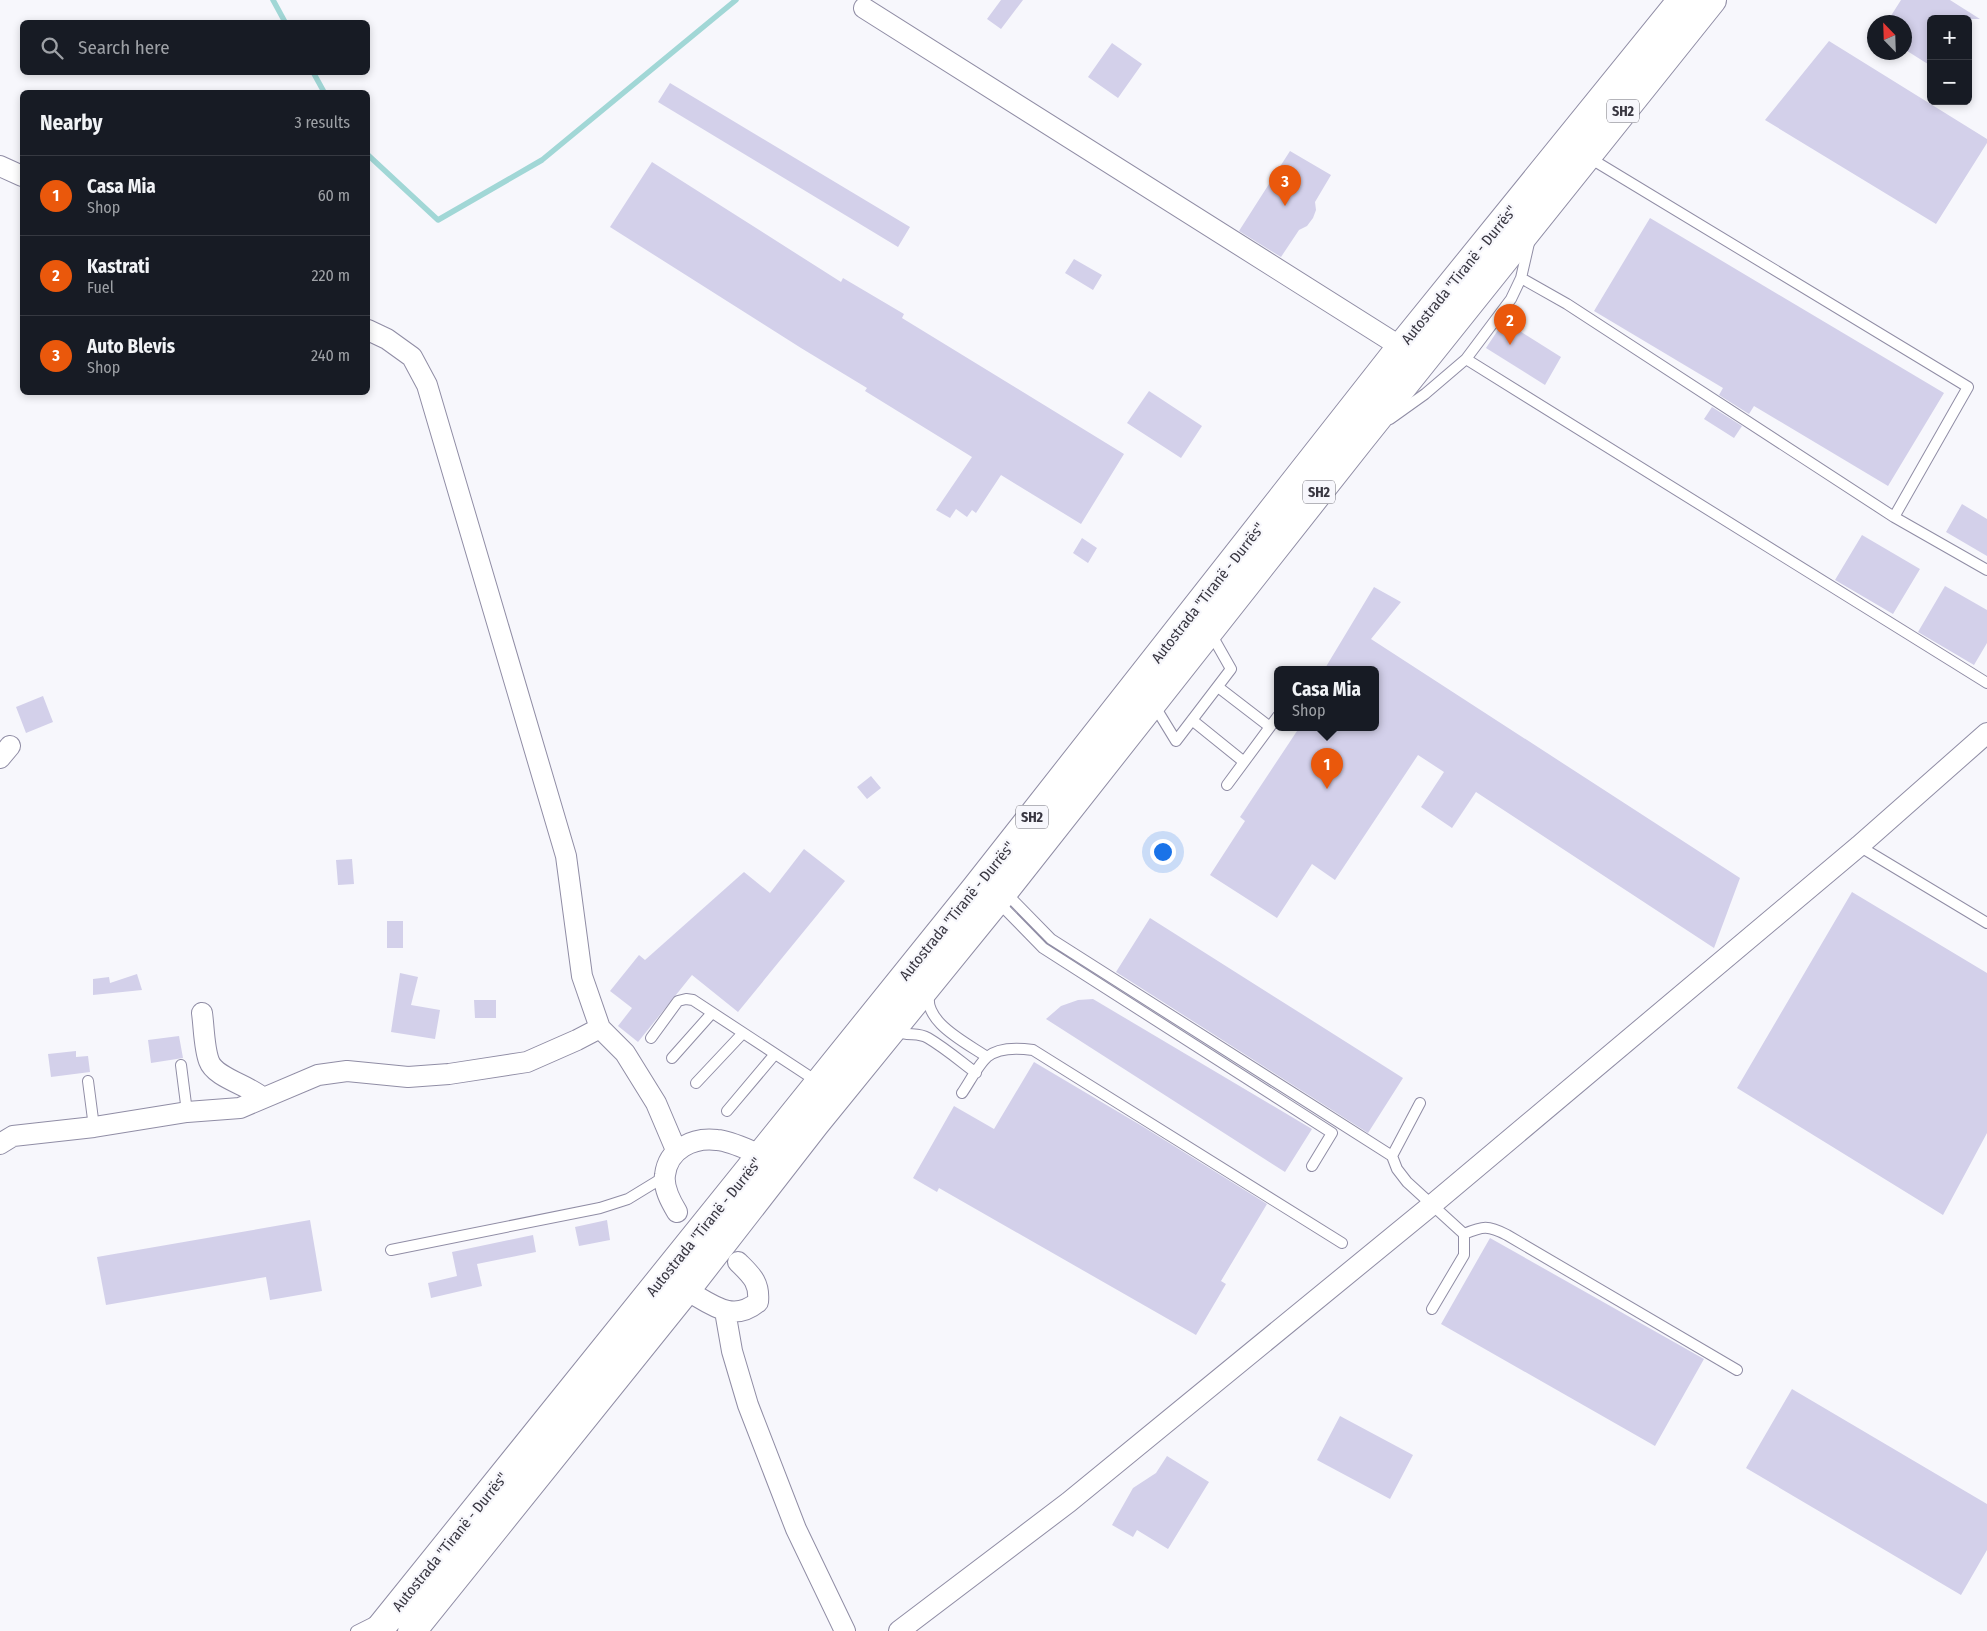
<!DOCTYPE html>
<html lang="en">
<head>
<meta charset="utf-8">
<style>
	:root { --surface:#171b24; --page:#20242c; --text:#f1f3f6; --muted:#9ea1a6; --line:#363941; --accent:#ea580c }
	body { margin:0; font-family:"Fira Sans Condensed",sans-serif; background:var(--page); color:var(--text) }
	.controls { position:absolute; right:15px; top:15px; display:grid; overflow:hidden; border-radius:8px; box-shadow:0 2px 8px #0003 }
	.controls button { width:45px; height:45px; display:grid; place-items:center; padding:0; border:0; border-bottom:1px solid var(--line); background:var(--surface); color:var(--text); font:25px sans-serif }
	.compass { position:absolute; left:1867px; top:15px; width:45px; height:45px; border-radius:50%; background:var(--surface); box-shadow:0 2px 8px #0003; rotate:337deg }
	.you { position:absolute; left:1162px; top:851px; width:18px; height:18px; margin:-12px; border:4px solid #fff; border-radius:50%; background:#1a73e8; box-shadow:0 0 0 8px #1a73e833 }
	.badge { display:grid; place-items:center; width:32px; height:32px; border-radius:50%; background:var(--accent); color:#fff; font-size:16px; font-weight:700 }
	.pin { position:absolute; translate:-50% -41px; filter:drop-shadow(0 1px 2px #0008) }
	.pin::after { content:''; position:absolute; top:26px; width:18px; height:15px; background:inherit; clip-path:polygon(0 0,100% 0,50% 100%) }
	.popup { position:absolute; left:1274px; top:666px; width:105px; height:65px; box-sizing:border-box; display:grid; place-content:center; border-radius:8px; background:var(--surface); filter:drop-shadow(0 1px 4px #0005); font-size:16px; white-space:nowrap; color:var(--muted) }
	.popup b { font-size:19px; color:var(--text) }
	.popup::after { content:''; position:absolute; left:50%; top:100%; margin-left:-10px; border:10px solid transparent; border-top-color:var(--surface) }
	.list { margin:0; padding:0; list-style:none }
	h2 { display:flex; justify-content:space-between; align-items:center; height:65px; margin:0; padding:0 20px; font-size:21px }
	h2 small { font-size:16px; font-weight:400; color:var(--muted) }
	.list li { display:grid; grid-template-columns:32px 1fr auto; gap:15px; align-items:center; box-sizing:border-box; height:80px; padding:0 20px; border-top:1px solid var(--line) }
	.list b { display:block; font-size:19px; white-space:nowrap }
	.list p { margin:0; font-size:16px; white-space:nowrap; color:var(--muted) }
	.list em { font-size:16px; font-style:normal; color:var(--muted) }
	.icon { flex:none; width:28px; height:28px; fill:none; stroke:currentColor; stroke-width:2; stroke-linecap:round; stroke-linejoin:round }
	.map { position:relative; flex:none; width:1987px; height:1631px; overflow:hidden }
	.search { position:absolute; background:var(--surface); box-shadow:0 2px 8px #0003; left:20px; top:20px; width:350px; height:55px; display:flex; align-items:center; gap:12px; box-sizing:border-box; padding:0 18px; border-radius:8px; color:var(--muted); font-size:19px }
	.panel { position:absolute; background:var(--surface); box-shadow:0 2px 8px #0003; left:20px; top:90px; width:350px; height:305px; border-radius:8px }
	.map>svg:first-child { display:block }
</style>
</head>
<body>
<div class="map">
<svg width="1987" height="1631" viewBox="0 0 1987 1631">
	<rect width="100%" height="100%" fill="#f7f7fc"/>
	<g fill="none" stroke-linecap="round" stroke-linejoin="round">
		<path stroke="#a1d7d6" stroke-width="5.5" d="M 273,0 L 285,22
			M 313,72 L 324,92
			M 368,155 L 438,220 L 542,160 L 736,0"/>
	</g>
	<path fill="#d3d0ea" d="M 1001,0 L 1023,0 L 1001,29 L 987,19 Z
		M 1901,0 L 1950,0 L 1980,19 L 1931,19 L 1931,66 L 1904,49 L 1904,22 L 1887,22 Z
		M 1829,41 L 1987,139 L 1987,143 L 1936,224 L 1765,120 Z
		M 1112,43 L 1142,64 L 1118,98 L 1088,77 Z
		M 670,83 L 910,227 L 898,247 L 658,102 Z
		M 1290,151 L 1331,175 L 1315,202 L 1316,210 L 1313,218 L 1307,226 L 1299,230 L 1281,257 L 1239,231 Z
		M 652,162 L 841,282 L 843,278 L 904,314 L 902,318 L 1124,454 L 1081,524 L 1001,475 L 976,513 L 972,510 L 967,517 L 956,509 L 950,518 L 936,510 L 972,457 L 865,391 L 867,388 L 801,348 L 610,227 Z
		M 1650,218 L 1944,393 L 1888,486 L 1754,406 L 1749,414 L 1719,395 L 1723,388 L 1594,311 Z
		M 1074,259 L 1102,275 L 1093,290 L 1065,273 Z
		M 1504,321 L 1561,357 L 1545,385 L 1486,348 Z
		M 1149,391 L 1202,426 L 1181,458 L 1127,423 Z
		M 1712,407 L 1742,426 L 1734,438 L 1704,419 Z
		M 1962,504 L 1987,519 L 1987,556 L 1946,532 Z
		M 1862,535 L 1920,569 L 1893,614 L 1835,580 Z
		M 1082,538 L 1097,548 L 1088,563 L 1073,553 Z
		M 1945,586 L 1987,610 L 1987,643 L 1974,665 L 1918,632 Z
		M 1374,587 L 1401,602 L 1371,639 L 1740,878 L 1714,948 L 1476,792 L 1452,828 L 1421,807 L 1444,772 L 1418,755 L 1335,880 L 1312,864 L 1277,918 L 1210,875 L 1245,821 L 1240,817 L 1299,728 L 1376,728 L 1376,670 L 1324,670 Z
		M 43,696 L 53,722 L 26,733 L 16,707 Z
		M 871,776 L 881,788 L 867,799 L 857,787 Z
		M 804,849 L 845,881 L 738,1012 L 692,975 L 638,1042 L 618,1026 L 632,1008 L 610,991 L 639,955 L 645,960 L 744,872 L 770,893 Z
		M 352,859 L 354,884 L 338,885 L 336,860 Z
		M 1852,892 L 1987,973 L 1987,1133 L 1943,1215 L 1737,1088 Z
		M 1150,918 L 1403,1078 L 1368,1133 L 1116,972 Z
		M 387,921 L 403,921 L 403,948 L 387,948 Z
		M 400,973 L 418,977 L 411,1005 L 440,1010 L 435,1039 L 391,1032 Z
		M 137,974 L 142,990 L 93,995 L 93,979 L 109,977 L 110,983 Z
		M 1093,999 L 1312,1129 L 1285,1172 L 1046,1019 L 1061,1006 L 1078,1000 Z
		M 474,1000 L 496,1000 L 496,1018 L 475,1018 Z
		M 179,1036 L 183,1058 L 151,1063 L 148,1040 Z
		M 76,1051 L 76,1057 L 88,1056 L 90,1072 L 51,1077 L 48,1054 Z
		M 1034,1062 L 1142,1126 L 1267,1204 L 1221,1281 L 1226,1284 L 1196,1335 L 939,1188 L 937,1192 L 913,1178 L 954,1106 L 994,1129 Z
		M 310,1220 L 322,1291 L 270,1300 L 266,1277 L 106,1305 L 97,1257 Z
		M 607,1220 L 610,1240 L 579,1246 L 575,1227 Z
		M 533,1235 L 536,1252 L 477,1264 L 482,1286 L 431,1298 L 428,1283 L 457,1276 L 452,1252 Z
		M 1490,1238 L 1704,1359 L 1655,1446 L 1441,1324 Z
		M 1792,1389 L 1987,1504 L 1987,1550 L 1961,1595 L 1746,1468 Z
		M 1340,1416 L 1413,1455 L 1390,1499 L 1317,1460 Z
		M 1167,1456 L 1209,1482 L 1168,1549 L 1137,1530 L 1133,1537 L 1112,1525 L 1133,1488 L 1156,1473 Z"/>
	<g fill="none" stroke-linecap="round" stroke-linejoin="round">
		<g stroke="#908da5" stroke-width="12">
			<path id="service" d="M 1588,157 L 1968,387 L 1894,517
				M 1521,278 L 1567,304 L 1894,517 L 1987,570
				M 1466,359 L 1987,683
				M 1390,419 L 1425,394 L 1466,359 L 1511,299 L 1521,278 L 1529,243
				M 1218,687 L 1270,727
				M 1154,705 L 1176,741 L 1231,669 L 1210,632
				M 1192,720 L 1244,762
				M 1227,785 L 1278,716
				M 1859,846 L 1987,923
				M 1004,891 L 1051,939 L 1392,1156 L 1420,1103
				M 997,901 L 1043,948 L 1332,1133 L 1312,1166
				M 930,991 C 920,1021 967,1043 987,1057
				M 895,1029 C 906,1038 916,1031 928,1038 C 945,1048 960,1061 976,1073
				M 651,1038 L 678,1001 L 686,999 L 693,1000 L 818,1082
				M 672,1058 L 712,1013
				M 181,1065 L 187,1112
				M 88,1081 L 94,1127
				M 696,1083 L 743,1033
				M 962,1093 C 969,1083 978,1065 987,1057 C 999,1047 1019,1048 1033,1050 L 1342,1243
				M 727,1111 L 775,1054
				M 1392,1156 L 1397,1169 L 1407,1182 L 1464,1234 L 1464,1255 L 1432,1309
				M 1464,1234 C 1483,1226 1488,1225 1507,1235 L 1737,1370
				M 391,1250 L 600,1208 L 628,1199 L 664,1177
				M 356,1631 L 376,1621"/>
		</g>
		<g stroke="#908da5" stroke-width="22">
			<path id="minor" d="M 864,8 L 1401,347
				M 0,166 L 22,176
				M 368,330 L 387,339 L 412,357 L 427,385 L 566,856 L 582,976 L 600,1028 L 625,1053 L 656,1103 L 676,1150
				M 0,758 L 10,746
				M 202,1013 C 204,1027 204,1048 209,1061 C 215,1078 249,1085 263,1098
				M 0,1144 L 13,1136 L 94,1127 L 187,1112 L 240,1108 L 318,1075 L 347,1071 L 408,1077 L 449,1074 L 527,1062 L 577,1040 L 600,1028
				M 677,1212 C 671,1202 663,1188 665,1175 C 668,1149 693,1137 717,1140 C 731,1141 748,1150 761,1155
				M 686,1290 C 710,1303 732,1324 758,1302 C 760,1282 751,1275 738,1262
				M 725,1311 L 732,1351 L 748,1405 L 796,1529 L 845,1631
				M 899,1631 L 1069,1502 L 1433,1204 L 1859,846 L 1987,733"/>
		</g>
		<g stroke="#908da5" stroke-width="30">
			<path id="trunk" d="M 378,1631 L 976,888 L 1401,347 L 1682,0
				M 412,1631 L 686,1290 L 815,1124 L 997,900 L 1359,441 L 1712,0"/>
		</g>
		<use href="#service" stroke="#fff" stroke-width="10"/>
		<use href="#minor" stroke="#fff" stroke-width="20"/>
		<use href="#trunk" stroke="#fff" stroke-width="28"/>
	</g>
	<g text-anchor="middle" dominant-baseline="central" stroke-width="4.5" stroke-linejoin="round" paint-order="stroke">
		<g fill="#f7f7fc" stroke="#717078" stroke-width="1">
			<rect x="1607" y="99.5" width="32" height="23" rx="4"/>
			<rect x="1303" y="480.5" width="32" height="23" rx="4"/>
			<rect x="1016" y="805.5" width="32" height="23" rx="4"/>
		</g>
		<g font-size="14" font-weight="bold" fill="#383640">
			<text x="1623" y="111">SH2</text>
			<text x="1319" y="492">SH2</text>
			<text x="1032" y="817">SH2</text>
		</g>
		<g font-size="15" fill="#383640" stroke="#f7f7fc">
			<text transform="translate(1459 275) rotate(-51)">Autostrada "Tiranë - Durrës"</text>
			<text transform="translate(1208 593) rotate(-52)">Autostrada "Tiranë - Durrës"</text>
			<text transform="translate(957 911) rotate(-51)">Autostrada "Tiranë - Durrës"</text>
			<text transform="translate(704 1227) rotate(-51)">Autostrada "Tiranë - Durrës"</text>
			<text transform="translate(450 1542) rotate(-51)">Autostrada "Tiranë - Durrës"</text>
		</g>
	</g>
</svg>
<div class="controls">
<button>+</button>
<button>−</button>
</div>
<svg class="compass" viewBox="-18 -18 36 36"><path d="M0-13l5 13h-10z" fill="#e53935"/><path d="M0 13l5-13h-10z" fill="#9ea1a6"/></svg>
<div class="you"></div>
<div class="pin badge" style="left:1327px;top:789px">1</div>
<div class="popup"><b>Casa Mia</b>Shop</div>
<div class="pin badge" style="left:1510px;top:345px">2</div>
<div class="pin badge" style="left:1285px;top:206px">3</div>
<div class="search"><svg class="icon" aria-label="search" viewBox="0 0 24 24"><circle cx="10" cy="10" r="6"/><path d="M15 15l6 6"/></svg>Search here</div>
<section class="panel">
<h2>Nearby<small>3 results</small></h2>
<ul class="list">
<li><span class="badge">1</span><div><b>Casa Mia</b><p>Shop</p></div><em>60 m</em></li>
<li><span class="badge">2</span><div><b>Kastrati</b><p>Fuel</p></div><em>220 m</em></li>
<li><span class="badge">3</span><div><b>Auto Blevis</b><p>Shop</p></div><em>240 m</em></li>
</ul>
</section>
</div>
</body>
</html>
